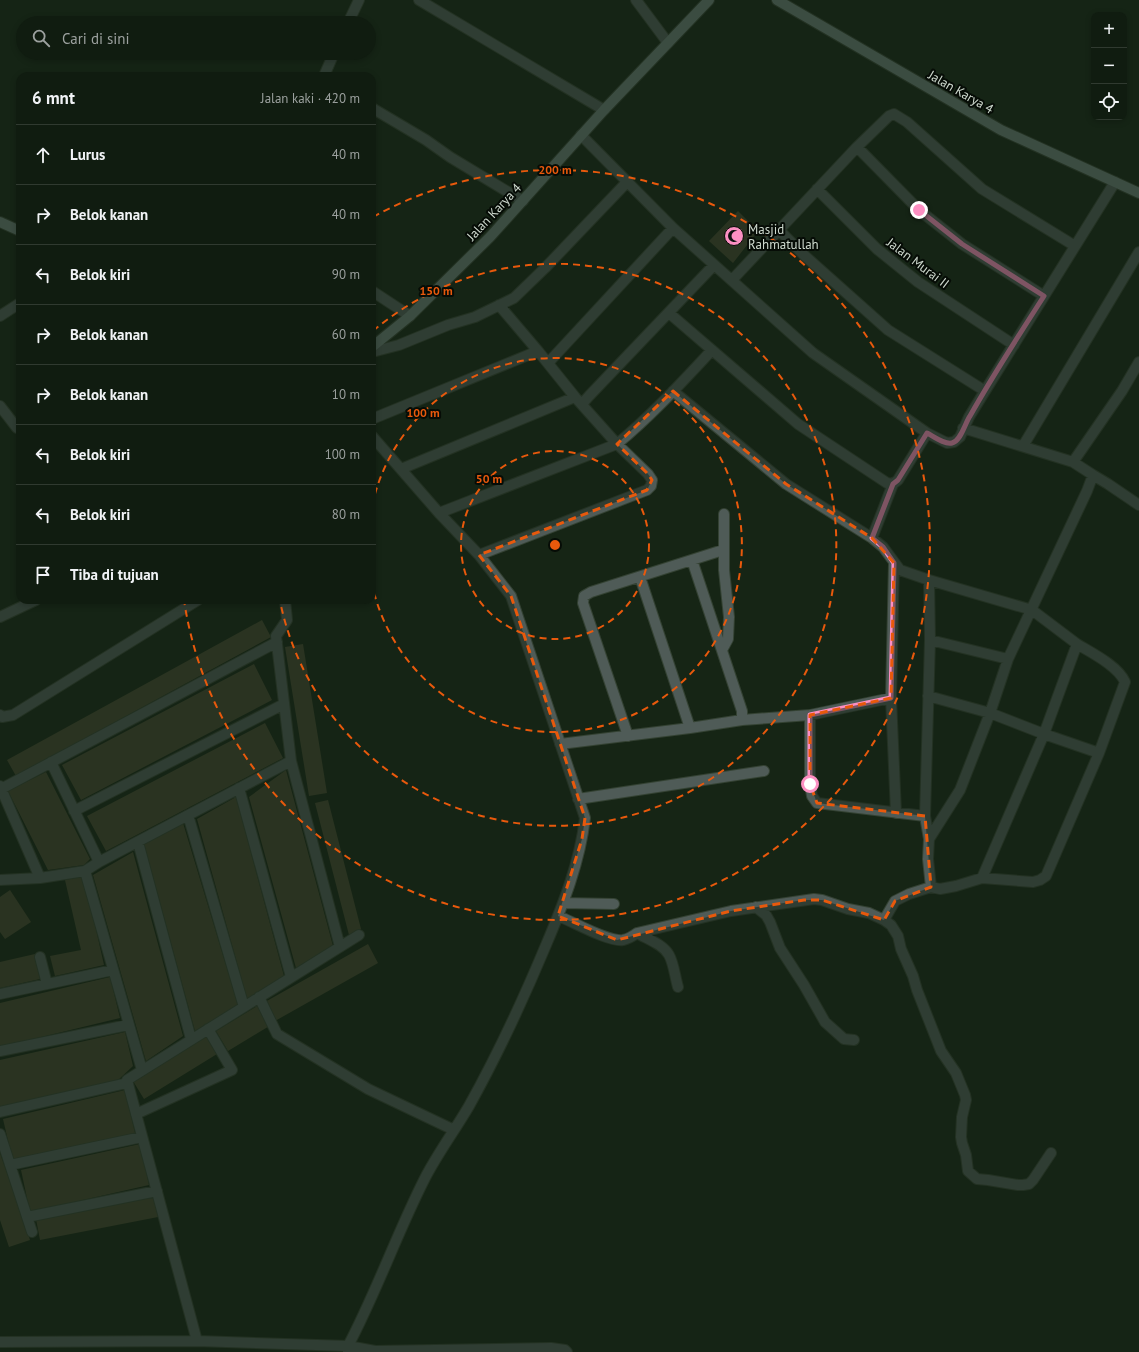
<!DOCTYPE html>
<html lang="id">
<head>
<meta charset="utf-8">
<style>
	:root { --surface:#101c10; --page:#192519; --text:#f1f3f6; --muted:#9ca19f; --line:#303a30 }
	body { margin:0; font-family:"PT Sans",sans-serif; background:var(--page); color:var(--text) }
	.controls { position:absolute; right:12px; top:12px; display:grid; overflow:hidden; border-radius:8px; box-shadow:0 2px 6px #0003 }
	.controls button { width:36px; height:36px; display:grid; place-items:center; padding:0; border:0; border-bottom:1px solid var(--line); background:var(--surface); color:var(--text); font:20px sans-serif }
	.stop { position:absolute; width:12px; height:12px; margin:-9px; border:3px solid #fc8fc2; border-radius:50%; background:#fff }
	.stop.end { background:#fc8fc2; border-color:#fff; box-shadow:0 1px 4px #0008 }
	.list { margin:0; padding:0; list-style:none }
	h2 { display:flex; justify-content:space-between; align-items:center; height:52px; margin:0; padding:0 16px; font-size:17px }
	h2 small { font-size:13px; font-weight:400; color:var(--muted) }
	.list li { display:grid; grid-template-columns:26px 1fr auto; gap:12px; align-items:center; box-sizing:border-box; height:60px; padding:0 16px; border-top:1px solid var(--line) }
	.list b { display:block; font-size:15px; white-space:nowrap }
	.list em { font-size:13px; font-style:normal; color:var(--muted) }
	.icon { flex:none; width:22px; height:22px; fill:none; stroke:currentColor; stroke-width:2; stroke-linecap:round; stroke-linejoin:round }
	.map { position:relative; flex:none; width:1139px; height:1352px; overflow:hidden }
	.search { position:absolute; background:var(--surface); box-shadow:0 2px 6px #0003; left:16px; top:16px; width:360px; height:44px; display:flex; align-items:center; gap:10px; box-sizing:border-box; padding:0 14px; border-radius:22px; color:var(--muted); font-size:15px }
	.panel { position:absolute; background:var(--surface); box-shadow:0 2px 6px #0003; left:16px; top:72px; width:360px; height:532px; border-radius:12px }
	.map>svg:first-child { display:block }
</style>
</head>
<body>
<div class="map">
<svg width="1139" height="1352" viewBox="0 0 1139 1352">
	<rect width="100%" height="100%" fill="#162515"/>
	<path fill="#43462f" d="M 738,211 L 758,231 L 733,263 L 709,241 Z
		M 262,620 L 271,637 L 16,776 L 7,760 Z
		M 303,644 L 327,793 L 309,796 L 285,647 Z
		M 254,664 L 272,700 L 81,800 L 62,765 Z
		M 265,723 L 283,758 L 106,851 L 87,816 Z
		M 286,770 L 333,946 L 296,968 L 249,797 Z
		M 46,772 L 90,859 L 84,865 L 48,870 L 8,791 Z
		M 236,797 L 284,976 L 247,999 L 197,819 Z
		M 328,800 L 361,929 L 349,935 L 315,803 Z
		M 183,823 L 238,1005 L 195,1031 L 144,844 Z
		M 133,852 L 183,1036 L 146,1061 L 93,875 Z
		M 84,876 L 104,965 L 55,976 L 50,956 L 81,950 L 65,880 Z
		M 10,890 L 31,922 L 5,939 L 0,932 L 0,897 Z
		M 368,944 L 378,963 L 275,1021 L 265,1002 Z
		M 35,954 L 40,979 L 0,988 L 0,962 Z
		M 110,977 L 120,1018 L 0,1047 L 0,1003 Z
		M 259,1005 L 271,1025 L 228,1051 L 216,1031 Z
		M 125,1032 L 133,1066 L 116,1082 L 0,1108 L 0,1060 Z
		M 206,1036 L 217,1054 L 144,1099 L 133,1081 Z
		M 125,1090 L 135,1133 L 13,1162 L 3,1119 Z
		M 140,1144 L 149,1185 L 30,1212 L 21,1170 Z
		M 0,1153 L 30,1240 L 9,1247 L 0,1220 Z
		M 154,1197 L 158,1217 L 40,1240 L 36,1219 Z"/>
	<g fill="none" stroke-linecap="round" stroke-linejoin="round">
		<g stroke="#344233" stroke-width="12">
			<path id="minor" d="M 419,0 L 604,110
				M 636,0 L 668,43
				M 372,108 L 426,140 L 450,157 L 523,201
				M 581,135 L 673,228 L 813,353 L 927,433 L 947,443 L 954,442 L 960,437 L 969,417 L 985,391 L 1115,182
				M 857,147 L 919,210 L 962,244 L 1044,296
				M 817,189 L 877,249 L 918,282 L 1014,345
				M 732,280 L 779,230
				M 372,291 L 410,316
				M 669,313 L 798,424 L 887,483 L 893,484 L 898,480 L 927,433
				M 0,316 L 20,303
				M 372,352 L 399,345 L 448,325 L 475,317 L 514,298 L 545,268 L 628,181
				M 548,363 L 673,228
				M 673,391 L 786,484 L 872,538 L 893,484
				M 985,391 L 888,330 L 805,256 L 779,230 L 857,147 L 889,116 L 894,114 L 907,122 L 982,189 L 1075,246
				M 582,404 L 589,396 L 714,265
				M 0,406 L 17,428
				M 372,419 L 538,351
				M 372,436 L 439,513 L 479,555 L 511,596 L 585,818 C 580,862 563,905 546,945 C 523,1000 498,1054 469,1106 C 455,1130 438,1153 425,1178 C 397,1233 377,1291 348,1346 L 375,1351 L 551,1348 L 565,1350 L 567,1352
				M 1023,446 L 1139,252
				M 1073,462 L 1122,391 L 1139,362
				M 401,469 L 575,397
				M 1093,475 L 1108,484 L 1139,505
				M 439,513 L 617,444 C 652,415 682,382 712,350
				M 872,538 L 883,547 L 900,570 L 929,580 L 1032,610 L 1077,644 L 1044,734 L 990,713 L 928,696
				M 479,555 L 647,490 L 651,486 L 652,480 L 648,474 L 617,444 L 575,397 L 538,351 L 499,305
				M 894,563 L 891,698 L 896,813
				M 640,577 L 690,728
				M 929,580 L 930,640 L 925,816 L 929,839 L 928,859 L 931,887 L 940,889 L 956,886 L 982,878 L 1033,882 L 1040,880 L 1046,876 L 1099,753 L 1125,682 C 1118,666 1092,653 1077,644
				M 285,600 L 287,620 L 276,636 L 291,761 L 340,947
				M 0,617 L 36,600
				M 930,640 L 1008,659
				M 722,650 L 728,639 L 729,617 L 724,570 L 724,514
				M 0,715 L 2,717 L 13,715 L 198,600
				M 810,715 L 810,784 L 812,796 L 817,803 L 925,816
				M 742,720 L 810,715 L 891,698
				M 628,736 L 583,603 L 584,596 L 591,592 L 723,550
				M 560,744 L 690,728 L 742,720 L 742,711 L 692,560
				M 51,762 L 99,862
				M 0,786 L 40,878
				M 239,788 L 291,977
				M 1,789 L 277,642
				M 578,799 L 764,771
				M 74,811 L 284,704
				M 188,815 L 244,1007
				M 929,839 L 960,790 L 990,713 L 1008,659 L 1087,491 L 1093,475 L 1073,462 L 963,428
				M 138,842 L 191,1039
				M 85,871 L 142,1070
				M 982,878 L 1044,734 L 1099,753
				M 0,880 L 40,878 L 85,871 L 99,862 L 291,761
				M 563,903 L 614,904
				M 756,907 L 766,915 L 770,922 L 780,948 L 804,985 L 825,1022 L 844,1039 L 854,1040
				M 558,916 C 574,922 608,942 623,940 C 628,939 633,936 637,933 C 647,939 663,944 669,955 C 674,964 675,977 678,987
				M 884,920 L 895,901 L 909,894 L 931,887
				M 637,933 L 731,911 L 814,899 L 822,900 L 848,909 L 869,913 L 884,920 L 891,925 L 898,936 L 901,949 L 913,976 L 917,990 L 941,1051 L 956,1073 L 965,1095 L 966,1100 L 962,1117 L 961,1137 L 962,1143 L 966,1155 L 968,1171 L 977,1179 L 988,1180 L 1018,1185 L 1023,1185 L 1029,1184 L 1033,1180 L 1051,1153
				M 40,957 L 47,984
				M 0,994 L 113,970
				M 259,997 L 277,1034 L 368,1089 L 454,1130
				M 0,1051 L 128,1025
				M 0,1112 L 127,1083
				M 136,1114 L 232,1070 L 208,1029
				M 0,1134 L 32,1232
				M 10,1165 L 142,1137
				M 27,1217 L 157,1191
				M 197,1341 L 127,1080 L 359,935
				M 0,1342 L 197,1341 L 348,1346 L 348,1352"/>
		</g>
		<g stroke="#344233" stroke-width="12">
			<path id="tertiary" d="M 348,23 L 359,0
				M 324,76 L 334,53"/>
		</g>
		<g stroke="#344233" stroke-width="12">
			<path id="secondary" d="M 777,0 L 1001,130 L 1139,193
				M 0,222 L 20,231
				M 372,347 L 410,316 L 490,237 L 604,110 L 709,0"/>
		</g>
		<use href="#minor" stroke="#4f5b57" stroke-width="10"/>
		<use href="#tertiary" stroke="#4f5b57" stroke-width="10"/>
		<use href="#secondary" stroke="#697d76" stroke-width="10"/>
	</g>
	<g fill="none" stroke-linecap="round" stroke-linejoin="round">
		<path stroke="#fc8fc2" stroke-width="5" d="M 810,784 L 810,715 L 891,698 L 894,563 L 883,547 L 872,538 L 893,484 L 898,480 L 927,433 C 933,436 945,445 952,443 C 961,441 965,423 970,416 C 993,375 1019,335 1044,296 L 962,244 L 919,210"/>
	</g>
	<path d="M0 0H1139V1352H0ZM 673,391 L 786,484 L 872,538 L 894,563 L 891,698 L 810,715 L 810,784 L 817,803 L 925,816 L 931,887 L 895,901 L 884,920 L 822,900 L 804,900 L 731,911 L 617,940 L 558,916 L 582,839 L 585,818 L 511,596 L 479,555 L 647,490 L 652,480 L 648,474 L 617,444 Z" fill="#162515" fill-opacity=".55" fill-rule="evenodd"/>
	<path fill="none" stroke="#e8590c" stroke-width="3" stroke-dasharray="8 5" stroke-linejoin="round" d="M 673,391 L 786,484 L 872,538 L 894,563 L 891,698 L 810,715 L 810,784 L 817,803 L 925,816 L 931,887 L 895,901 L 884,920 L 822,900 L 804,900 L 731,911 L 617,940 L 558,916 L 582,839 L 585,818 L 511,596 L 479,555 L 647,490 L 652,480 L 648,474 L 617,444 Z"/>
	<g fill="none" stroke="#e8590c" stroke-width="2" stroke-dasharray="7 5">
		<circle cx="555" cy="545" r="94"/>
		<path d="M372 506A187 187 0 1 1 372 584"/>
		<path d="M373 331A281 281 0 1 1 280 601"/>
		<path d="M373 217A375 375 0 1 1 184 600"/>
	</g>
	<defs>
		<g id="mosque-disc" transform="scale(1)"><circle r="9.5" fill="#fc8fc2" stroke="#060c06"/><path d="M3.5-4.9A6 6 0 1 0 3.5 4.9A5 5 0 1 1 3.5-4.9Z" fill="#111"/></g>
	</defs>
	<g fill-rule="evenodd">
		<use href="#mosque-disc" x="734" y="236"/>
	</g>
	<g text-anchor="middle" dominant-baseline="central" stroke-width="4" stroke-linejoin="round" paint-order="stroke">
		<g font-size="13" fill="#cfdacf" stroke="#060c06">
			<text transform="translate(961 92) rotate(30)">Jalan Karya 4</text>
			<text transform="translate(494 212) rotate(-47)">Jalan Karya 4</text>
			<text transform="translate(918 263) rotate(37)">Jalan Murai II</text>
		</g>
		<g font-size="13" fill="#cfdacf" stroke="#060c06" text-anchor="start">
			<text x="748" y="229">Masjid<tspan x="748" dy="15">Rahmatullah</tspan></text>
		</g>
	</g>
	<circle cx="555" cy="545" r="6" fill="#e8590c" stroke="#060c06" stroke-width="2"/>
	<g font-size="12" text-anchor="middle" font-weight="bold" fill="#e8590c" stroke="#060c06" stroke-width="4" stroke-linejoin="round" paint-order="stroke">
		<text x="555" y="174">200 m</text>
		<text x="436" y="295">150 m</text>
		<text x="423" y="417">100 m</text>
		<text x="489" y="483">50 m</text>
	</g>
</svg>
<div class="controls">
<button>+</button>
<button>−</button>
<button><svg class="icon" aria-label="locate" viewBox="0 0 24 24"><circle cx="12" cy="12" r="6"/><path d="M12 2v4M12 18v4M2 12h4M18 12h4"/></svg></button>
</div>
<div class="stop" style="left:810px;top:784px"></div>
<div class="stop end" style="left:919px;top:210px"></div>
<div class="search"><svg class="icon" aria-label="search" viewBox="0 0 24 24"><circle cx="10" cy="10" r="6"/><path d="M15 15l6 6"/></svg>Cari di sini</div>
<section class="panel">
<h2>6 mnt<small>Jalan kaki · 420 m</small></h2>
<ul class="list">
<li><svg class="icon" aria-label="ahead" viewBox="0 0 24 24"><path d="M12 20V5M6 11l6-6 6 6"/></svg><div><b>Lurus</b></div><em>40 m</em></li>
<li><svg class="icon" aria-label="right" viewBox="0 0 24 24"><path d="M7 20v-9h11M14 6l5 5-5 5"/></svg><div><b>Belok kanan</b></div><em>40 m</em></li>
<li><svg class="icon" aria-label="left" viewBox="0 0 24 24"><path d="M17 20v-9H6M10 6l-5 5 5 5"/></svg><div><b>Belok kiri</b></div><em>90 m</em></li>
<li><svg class="icon" aria-label="right" viewBox="0 0 24 24"><path d="M7 20v-9h11M14 6l5 5-5 5"/></svg><div><b>Belok kanan</b></div><em>60 m</em></li>
<li><svg class="icon" aria-label="right" viewBox="0 0 24 24"><path d="M7 20v-9h11M14 6l5 5-5 5"/></svg><div><b>Belok kanan</b></div><em>10 m</em></li>
<li><svg class="icon" aria-label="left" viewBox="0 0 24 24"><path d="M17 20v-9H6M10 6l-5 5 5 5"/></svg><div><b>Belok kiri</b></div><em>100 m</em></li>
<li><svg class="icon" aria-label="left" viewBox="0 0 24 24"><path d="M17 20v-9H6M10 6l-5 5 5 5"/></svg><div><b>Belok kiri</b></div><em>80 m</em></li>
<li><svg class="icon" aria-label="arrive" viewBox="0 0 24 24"><path d="M6 21V4h12l-3 4 3 4H6"/></svg><div><b>Tiba di tujuan</b></div></li>
</ul>
</section>
</div>
</body>
</html>
